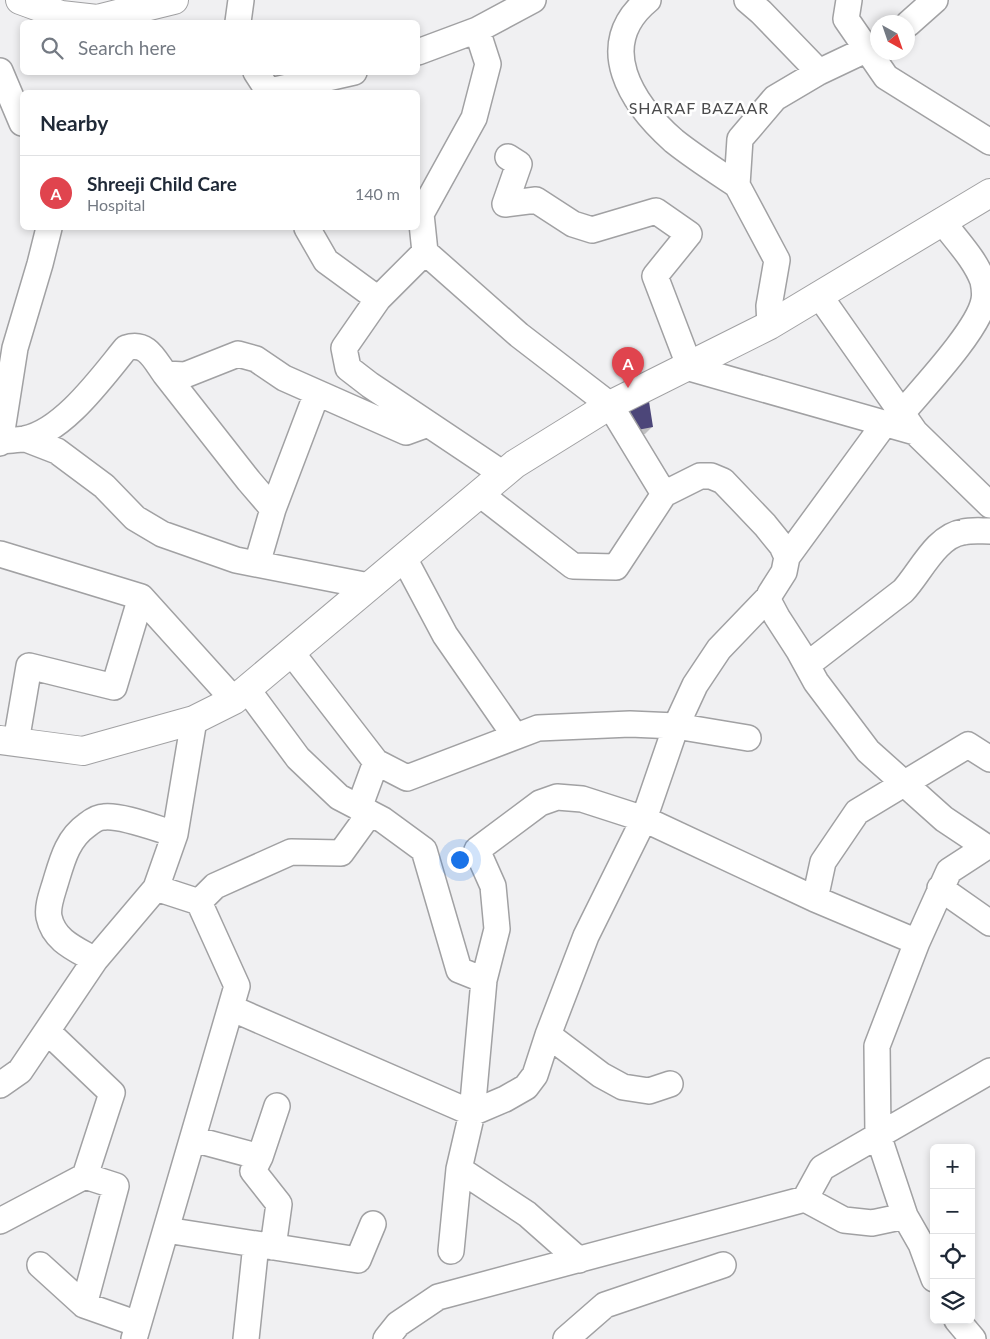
<!DOCTYPE html>
<html lang="en">
<head>
<meta charset="utf-8">
<style>
	:root { --surface:#fff; --page:#f2f2f3; --text:#1f2937; --muted:#747a83; --line:#e0e1e3; --accent:#c5365f }
	body { margin:0; font-family:Lato,sans-serif; background:var(--page); color:var(--text) }
	.controls { position:absolute; right:15px; bottom:15px; display:grid; overflow:hidden; border-radius:8px; box-shadow:0 2px 8px #0003 }
	.controls button { width:45px; height:45px; display:grid; place-items:center; padding:0; border:0; border-bottom:1px solid var(--line); background:var(--surface); color:var(--text); font:25px sans-serif }
	.compass { position:absolute; left:870px; top:15px; width:45px; height:45px; border-radius:50%; background:var(--surface); box-shadow:0 2px 8px #0003; rotate:140deg }
	.you { position:absolute; left:459px; top:859px; width:18px; height:18px; margin:-12px; border:4px solid #fff; border-radius:50%; background:#1a73e8; box-shadow:0 0 0 8px #1a73e833 }
	.badge { display:grid; place-items:center; width:32px; height:32px; border-radius:50%; background:var(--accent); color:#fff; font-size:16px; font-weight:700 }
	.pin { position:absolute; translate:-50% -41px; filter:drop-shadow(0 1px 2px #0008) }
	.pin::after { content:''; position:absolute; top:26px; width:18px; height:15px; background:inherit; clip-path:polygon(0 0,100% 0,50% 100%) }
	.list { margin:0; padding:0; list-style:none }
	h2 { display:flex; justify-content:space-between; align-items:center; height:65px; margin:0; padding:0 20px; font-size:21px }
	h2 small { font-size:16px; font-weight:400; color:var(--muted) }
	.list li { display:grid; grid-template-columns:32px 1fr auto; gap:15px; align-items:center; box-sizing:border-box; height:75px; padding:0 20px; border-top:1px solid var(--line) }
	.list b { display:block; font-size:19px; white-space:nowrap }
	.list p { margin:0; font-size:16px; white-space:nowrap; color:var(--muted) }
	.list em { font-size:16px; font-style:normal; color:var(--muted) }
	.icon { flex:none; width:28px; height:28px; fill:none; stroke:currentColor; stroke-width:2; stroke-linecap:round; stroke-linejoin:round }
	.map { position:relative; flex:none; width:990px; height:1339px; overflow:hidden }
	.search { position:absolute; background:var(--surface); box-shadow:0 2px 8px #0003; left:20px; top:20px; width:400px; height:55px; display:flex; align-items:center; gap:12px; box-sizing:border-box; padding:0 18px; border-radius:8px; color:var(--muted); font-size:19px }
	.panel { position:absolute; background:var(--surface); box-shadow:0 2px 8px #0003; left:20px; top:90px; width:400px; height:140px; border-radius:8px }
	.map>svg:first-child { display:block }
</style>
</head>
<body>
<div class="map">
<svg width="990" height="1339" viewBox="0 0 990 1339">
	<rect width="100%" height="100%" fill="#f0f0f2"/>
	<path fill="#0003" d="M 647,397 L 652,427 L 645,434 L 626,437 L 621,406 Z"/>
	<path fill="#4c4679" d="M 648,395 L 653,427 L 632,431 L 627,398 Z"/>
	<g fill="none" stroke-linecap="round" stroke-linejoin="round">
		<g stroke="#a1a1a3" stroke-width="28">
			<path id="street" d="M 648,0 C 593,45 632,104 674,141 C 694,157 716,171 737,185
				M 747,0 L 761,12 L 819,72
				M 849,0 L 846,19 L 886,77 L 990,142
				M 238,22 L 241,0
				M 908,24 L 935,0
				M 477,30 L 488,64 L 474,118 L 421,214 L 425,252 L 519,335 L 610,405 L 664,494 L 700,476 L 711,476 L 723,481 L 765,525 L 782,546 L 787,557 L 784,572 L 770,594 L 769,602 L 777,617 L 799,651 L 816,682 L 868,751 L 944,819 L 986,847
				M 418,52 L 477,30 L 533,0
				M 0,71 L 22,123
				M 256,72 L 269,92
				M 266,92 L 354,72
				M 508,157 L 519,164 L 505,204 L 536,200 L 573,224 L 592,230 L 656,211 L 689,234 L 655,276 L 689,365
				M 307,228 L 326,261 L 378,299
				M 425,252 L 378,299 L 344,348 L 348,368 L 370,385 L 503,474
				M 819,295 L 915,432 L 990,505
				M 770,325 L 769,306 L 777,260 L 737,185 L 740,139 L 775,98 L 819,72 L 878,44
				M 686,367 L 915,432
				M 165,374 L 249,481 L 273,509
				M 902,413 C 923,388 979,329 984,300 C 985,295 984,286 983,281 C 975,259 956,240 942,221
				M 26,439 L 57,451 L 104,486 L 135,518 L 162,534 L 236,560 L 369,586
				M 1,441 C 9,440 17,440 24,439 C 63,432 102,377 126,348 C 147,341 154,359 165,374 L 185,375 L 238,354 L 256,359 L 284,378 L 406,432 L 428,424
				M 0,443 L 15,348 L 40,264 L 49,228
				M 480,494 L 573,566 L 616,567 L 664,494
				M 0,554 L 141,597 L 234,700
				M 787,557 L 885,423
				M 404,558 L 445,635 L 515,736
				M 257,564 L 273,509 L 317,393
				M 291,652 L 376,762 L 407,778 L 538,728 L 630,724 L 676,726 L 748,738
				M 807,665 L 903,591 C 920,573 936,536 963,532 C 971,530 981,531 990,531
				M 247,689 L 298,758 L 339,797 L 383,820 L 424,850 L 459,970 L 484,980
				M 16,742 L 29,666 L 114,687 L 141,597
				M 359,808 L 376,762
				M 156,888 L 175,834 L 194,720
				M 940,888 L 990,923
				M 815,899 L 823,862 L 857,812 L 968,745 L 990,759
				M 95,960 C 76,949 54,941 49,917 C 47,907 52,894 55,884 C 62,861 67,839 87,825 C 92,821 98,817 104,817 C 122,815 157,829 175,834
				M 231,1008 L 472,1113 L 505,1099 L 526,1087 L 535,1075 L 548,1035 L 586,936 L 644,819 L 676,726 L 695,685 L 719,649 L 768,598
				M 548,1035 L 601,1075 L 623,1087 L 649,1091 L 670,1084
				M 0,1085 L 20,1071 L 95,960 L 156,888 L 199,902 L 215,886 L 291,852 L 341,853 L 370,813
				M 193,1139 L 260,1157
				M 459,1169 L 527,1214 L 579,1260
				M 805,1199 L 822,1168 L 990,1071
				M 0,1221 L 85,1176 L 112,1093 L 48,1032
				M 166,1230 L 358,1260 L 373,1224
				M 273,1247 L 279,1204 L 253,1171 L 260,1157 L 277,1106
				M 451,1251 L 459,1169 L 472,1113 L 484,980 L 497,929 L 493,886 L 477,850 L 540,803 L 557,797 L 582,799 L 644,819 L 815,899 L 917,942
				M 40,1265 L 84,1305 L 138,1324
				M 934,1279 L 921,1244 L 905,1216 L 878,1135 L 877,1046 L 917,942 L 949,871 L 986,847 L 990,847
				M 84,1305 L 116,1186 L 85,1176
				M 957,1320 L 973,1339
				M 134,1339 L 237,986 L 199,902
				M 246,1339 L 256,1244
				M 386,1339 L 398,1324 L 438,1297 L 805,1199 L 844,1220 L 872,1223 L 905,1216
				M 566,1339 L 605,1305 L 723,1265"/>
		</g>
		<g stroke="#a1a1a3" stroke-width="30">
			<path id="secondary" d="M 20,0 L 61,15 L 97,19 L 174,0
				M 0,740 L 83,751 L 194,720 L 234,700 L 515,464 L 610,405 L 770,325 L 990,193"/>
		</g>
		<use href="#street" stroke="#fff" stroke-width="25"/>
		<use href="#secondary" stroke="#fff" stroke-width="28"/>
	</g>
	<g text-anchor="middle" dominant-baseline="central" stroke-width="5" stroke-linejoin="round" paint-order="stroke">
		<g font-size="16" letter-spacing="1" fill="#4c4c4d" stroke="#fff">
			<text x="699" y="107">SHARAF BAZAAR</text>
		</g>
	</g>
</svg>
<div class="controls">
<button>+</button>
<button>−</button>
<button><svg class="icon" aria-label="locate" viewBox="0 0 24 24"><circle cx="12" cy="12" r="6"/><path d="M12 2v4M12 18v4M2 12h4M18 12h4"/></svg></button>
<button><svg class="icon" aria-label="layers" viewBox="0 0 24 24"><path d="M12 4l9 5-9 5-9-5zM3 14l9 5 9-5"/></svg></button>
</div>
<svg class="compass" viewBox="-18 -18 36 36"><path d="M0-13l5 13h-10z" fill="#e53935"/><path d="M0 13l5-13h-10z" fill="#747a83"/></svg>
<div class="you"></div>
<div class="pin badge" style="left:628px;top:388px;background:#e0444e">A</div>
<div class="search"><svg class="icon" aria-label="search" viewBox="0 0 24 24"><circle cx="10" cy="10" r="6"/><path d="M15 15l6 6"/></svg>Search here</div>
<section class="panel">
<h2>Nearby<small></small></h2>
<ul class="list">
<li><span class="badge" style="background:#e0444e">A</span><div><b>Shreeji Child Care</b><p>Hospital</p></div><em>140 m</em></li>
</ul>
</section>
</div>
</body>
</html>
